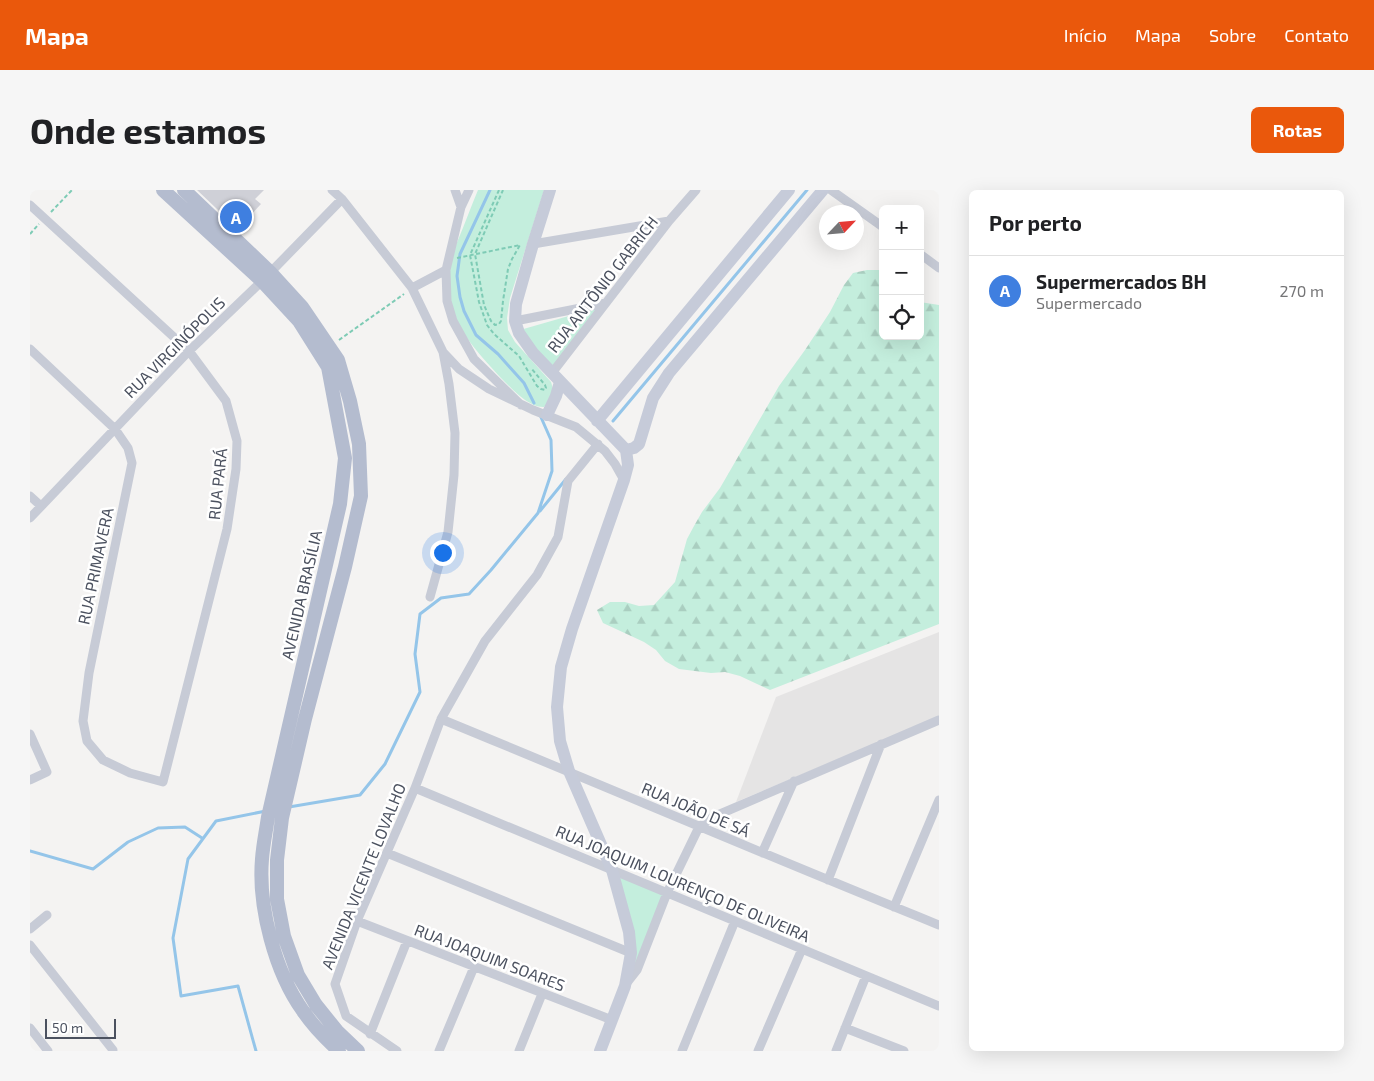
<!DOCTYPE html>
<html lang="pt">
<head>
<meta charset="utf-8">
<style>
	:root { --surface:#fff; --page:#f6f6f6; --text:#202124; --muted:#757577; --line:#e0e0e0; --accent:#ea580c }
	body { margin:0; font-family:"Exo 2",sans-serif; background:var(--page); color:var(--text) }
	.controls { position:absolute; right:15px; top:15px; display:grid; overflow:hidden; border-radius:8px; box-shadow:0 5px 20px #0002 }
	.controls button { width:45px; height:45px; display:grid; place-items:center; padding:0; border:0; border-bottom:1px solid var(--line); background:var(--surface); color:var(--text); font:25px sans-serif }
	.compass { position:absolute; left:789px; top:15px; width:45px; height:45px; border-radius:50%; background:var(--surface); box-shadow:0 5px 20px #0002; rotate:64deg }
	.scale { position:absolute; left:15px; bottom:12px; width:71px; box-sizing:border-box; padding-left:5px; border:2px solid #4b515f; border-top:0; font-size:14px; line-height:18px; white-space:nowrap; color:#4b515f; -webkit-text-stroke:4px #fff; paint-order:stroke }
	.you { position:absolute; left:412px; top:362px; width:18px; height:18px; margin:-12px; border:4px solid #fff; border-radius:50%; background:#1a73e8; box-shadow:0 0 0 8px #1a73e833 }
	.badge { display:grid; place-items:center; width:32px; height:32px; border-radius:50%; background:var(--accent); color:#fff; font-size:16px; font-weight:700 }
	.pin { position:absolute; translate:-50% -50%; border:2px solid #fff; box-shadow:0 1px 5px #0006 }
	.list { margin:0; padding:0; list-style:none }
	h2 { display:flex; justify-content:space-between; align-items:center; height:65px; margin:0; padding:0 20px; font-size:21px }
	h2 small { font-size:16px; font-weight:400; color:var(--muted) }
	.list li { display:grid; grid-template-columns:32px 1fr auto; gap:15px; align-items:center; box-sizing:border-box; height:70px; padding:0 20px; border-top:1px solid var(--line) }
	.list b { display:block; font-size:19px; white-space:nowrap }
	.list p { margin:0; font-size:16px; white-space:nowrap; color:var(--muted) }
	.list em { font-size:16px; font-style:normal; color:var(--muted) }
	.icon { flex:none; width:28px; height:28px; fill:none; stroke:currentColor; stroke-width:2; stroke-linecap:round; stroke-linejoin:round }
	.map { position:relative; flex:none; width:909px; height:861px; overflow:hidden; border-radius:8px }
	header { display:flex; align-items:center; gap:30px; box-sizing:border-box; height:70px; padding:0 25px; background:var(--accent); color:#fff }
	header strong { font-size:24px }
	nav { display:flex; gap:28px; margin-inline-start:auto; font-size:18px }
	.intro { display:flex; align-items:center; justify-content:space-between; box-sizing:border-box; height:120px; padding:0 30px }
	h1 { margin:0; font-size:35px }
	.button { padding:12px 22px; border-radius:8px; background:var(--accent); color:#fff; font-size:18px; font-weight:700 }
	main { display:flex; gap:30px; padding:0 30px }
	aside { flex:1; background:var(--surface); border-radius:8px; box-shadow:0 5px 20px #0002 }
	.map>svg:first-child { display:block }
</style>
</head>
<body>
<header>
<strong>Mapa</strong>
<nav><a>Início</a><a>Mapa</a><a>Sobre</a><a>Contato</a></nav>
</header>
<div class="intro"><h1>Onde estamos</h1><a class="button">Rotas</a></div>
<main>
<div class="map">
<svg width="909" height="861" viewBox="0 0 909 861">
	<defs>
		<pattern id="forest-firs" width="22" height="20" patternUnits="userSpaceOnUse" patternTransform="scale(1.25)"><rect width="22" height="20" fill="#c4eedd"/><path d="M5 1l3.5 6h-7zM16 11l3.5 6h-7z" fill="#aacec0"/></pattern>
	</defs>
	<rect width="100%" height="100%" fill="#f4f3f2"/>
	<path fill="#e5e4e4" d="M 909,442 L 909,527 L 706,612 L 746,507 Z"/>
	<path fill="url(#forest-firs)" d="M 837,80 L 853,80 L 853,146 L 890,146 L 890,112 L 909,115 L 909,434 L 740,500 L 710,486 L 695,482 L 681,483 L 649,479 L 635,471 L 626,460 L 614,452 L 573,433 L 567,420 L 580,412 L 595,412 L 609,416 L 624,415 L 645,392 L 657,349 L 664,336 L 672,322 L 690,298 L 749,196 L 775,160 L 800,122 L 814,95 L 823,83 Z"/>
	<path fill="#c4eedd" d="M 448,0 L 514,0 L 480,108 L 477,128 L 478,140 L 485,152 L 521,192 C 525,204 522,208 514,217 C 499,218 481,198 471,188 C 445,159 423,139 419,98 C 419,93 418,87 418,82 C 419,71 424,60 428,50 C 435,33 441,17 448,0 Z
		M 570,117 L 523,178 L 490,140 Z
		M 586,685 L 634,705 L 606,778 Z"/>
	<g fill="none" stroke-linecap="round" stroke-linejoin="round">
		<path stroke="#94c5e9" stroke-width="3" d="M 460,0 L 430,64 L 427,86 L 430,107 L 434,121 L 446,145 L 468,164 L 494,193 L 504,213
			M 583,231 L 777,0
			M 510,321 L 536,289
			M 259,617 L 330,605 L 355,574 L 390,502 L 385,464 L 390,424 L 411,408 L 439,404 L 461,380 L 508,323 L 522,281 L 521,250 L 510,225
			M 0,661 L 63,679 L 98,652 L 128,638 L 155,637 L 172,648
			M 226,861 L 208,796 L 151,806 L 143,748 L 158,669 L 186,631 L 236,621"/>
	</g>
	<path fill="#cfd0d7" d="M 167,0 L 234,0 L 225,9 L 231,14 L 208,39 Z"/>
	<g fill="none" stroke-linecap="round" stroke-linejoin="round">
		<path stroke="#7ecbb5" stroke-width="2" stroke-dasharray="4 2.5" stroke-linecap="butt" d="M 469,0 L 440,65 L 449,112 L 457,135 L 464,144 L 489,166 L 507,196 L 511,199 L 515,200 L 516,198 L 515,195 L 501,178
			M 21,22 L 42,0
			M 0,44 L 9,34
			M 427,68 L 490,55 L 482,69 L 478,79 L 473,111 L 471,131 L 469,134 L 465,135 L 461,131 L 454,115 L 445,64 L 473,0
			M 309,150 L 374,104"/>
		<path stroke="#c7cbd6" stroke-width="9" d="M 302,0 L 312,9 L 382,98 L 413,162 L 419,194 L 425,243 L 424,285 L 418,342 L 400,407
			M 425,0 L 431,17
			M 439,0 L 431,17 L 416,80 L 417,111 L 423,131 L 444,169 L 491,215
			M 801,0 L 853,37
			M 0,15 L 159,161 L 196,211 L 207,251 L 206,279 L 197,339 L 133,592 L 100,583 L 73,570 L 57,551 L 53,531 L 59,483 L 102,273 L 98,258 L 85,239 L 0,159
			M 503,54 L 639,31
			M 890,64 L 909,78
			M 382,98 L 416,80
			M 485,131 L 576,113
			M 413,162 L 429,179 L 459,199 L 503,220 L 546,237 L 575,261 L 585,274 L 594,290
			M 522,183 L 639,31 L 666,0
			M 0,306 L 11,316
			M 0,328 L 159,161 L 232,91 L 312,9
			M 411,529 C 577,597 742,668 909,735
			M 0,544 L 17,582 L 0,590
			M 385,598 L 909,816
			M 357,663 L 601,763
			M 732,663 L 764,591
			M 798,690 L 851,554
			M 864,717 L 909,610
			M 327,731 L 582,830
			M 0,739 L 17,725
			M 0,755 L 83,860
			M 596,794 L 607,780 L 637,703 L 669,637 L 683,627 L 909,530
			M 0,838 L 18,861
			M 815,838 L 874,861
			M 340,844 L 377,751
			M 367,861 L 316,826 L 305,794 L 327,731 L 385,598 L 411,529 L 455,451 L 507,385 L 528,347 L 538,291 L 568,254
			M 409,861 L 444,777
			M 489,861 L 512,804
			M 652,861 L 705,731
			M 728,861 L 772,759
			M 806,861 L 836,786"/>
		<path stroke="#c6cbd9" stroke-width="12" d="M 520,0 L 503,54 L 486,114 L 485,131 L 489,143 L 503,163 L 596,260
			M 517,225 L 526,206 L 530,192
			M 567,231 L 759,0
			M 596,260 L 604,258 L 609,254 L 623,208 L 639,183 L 793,0
			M 570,861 L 595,796 L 601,763 L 599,742 L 582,680 L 539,581 L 530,551 L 527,517 L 531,477 L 542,439 L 594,290 L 598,275 L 596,260"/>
		<path stroke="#b4bccf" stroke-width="14" d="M 133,0 L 232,91 L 269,131 L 298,177 L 315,268 L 310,314 L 238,627 C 236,641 233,655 232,669 C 228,717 245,782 273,821 C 283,836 296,849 309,861
			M 154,0 L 240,82 L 272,117 L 308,170 L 320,211 L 329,254 L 331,306 L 315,377 L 275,529 L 252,628 L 247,670 L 247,709 L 254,746 L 268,785 L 286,815 L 307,841 L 328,861"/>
	</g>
	<g text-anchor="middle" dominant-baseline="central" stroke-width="5" stroke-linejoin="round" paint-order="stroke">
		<g font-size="16" fill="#4b515f" stroke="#fff">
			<text transform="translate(572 94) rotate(-52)">RUA ANTÔNIO GABRICH</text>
			<text transform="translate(144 157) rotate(-45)">RUA VIRGINÓPOLIS</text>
			<text transform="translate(187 294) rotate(-84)">RUA PARÁ</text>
			<text transform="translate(65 376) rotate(-78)">RUA PRIMAVERA</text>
			<text transform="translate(271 405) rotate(-77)">AVENIDA BRASÍLIA</text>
			<text transform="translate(666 619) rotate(23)">RUA JOÃO DE SÁ</text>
			<text transform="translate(333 686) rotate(-68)">AVENIDA VICENTE LOVALHO</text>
			<text transform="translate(653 693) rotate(23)">RUA JOAQUIM LOURENÇO DE OLIVEIRA</text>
			<text transform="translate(460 767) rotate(21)">RUA JOAQUIM SOARES</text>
		</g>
	</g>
</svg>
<div class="controls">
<button>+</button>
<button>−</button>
<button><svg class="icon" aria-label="locate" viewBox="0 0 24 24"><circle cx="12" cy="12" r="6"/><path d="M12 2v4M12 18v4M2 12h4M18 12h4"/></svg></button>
</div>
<svg class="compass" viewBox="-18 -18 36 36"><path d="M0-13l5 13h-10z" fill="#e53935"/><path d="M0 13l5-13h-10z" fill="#757577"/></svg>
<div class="scale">50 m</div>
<div class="you"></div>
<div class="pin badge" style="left:206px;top:27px;background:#3f7fe0">A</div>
</div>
<aside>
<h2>Por perto<small></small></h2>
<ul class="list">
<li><span class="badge" style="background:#3f7fe0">A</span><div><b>Supermercados BH</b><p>Supermercado</p></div><em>270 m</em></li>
</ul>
</aside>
</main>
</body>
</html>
